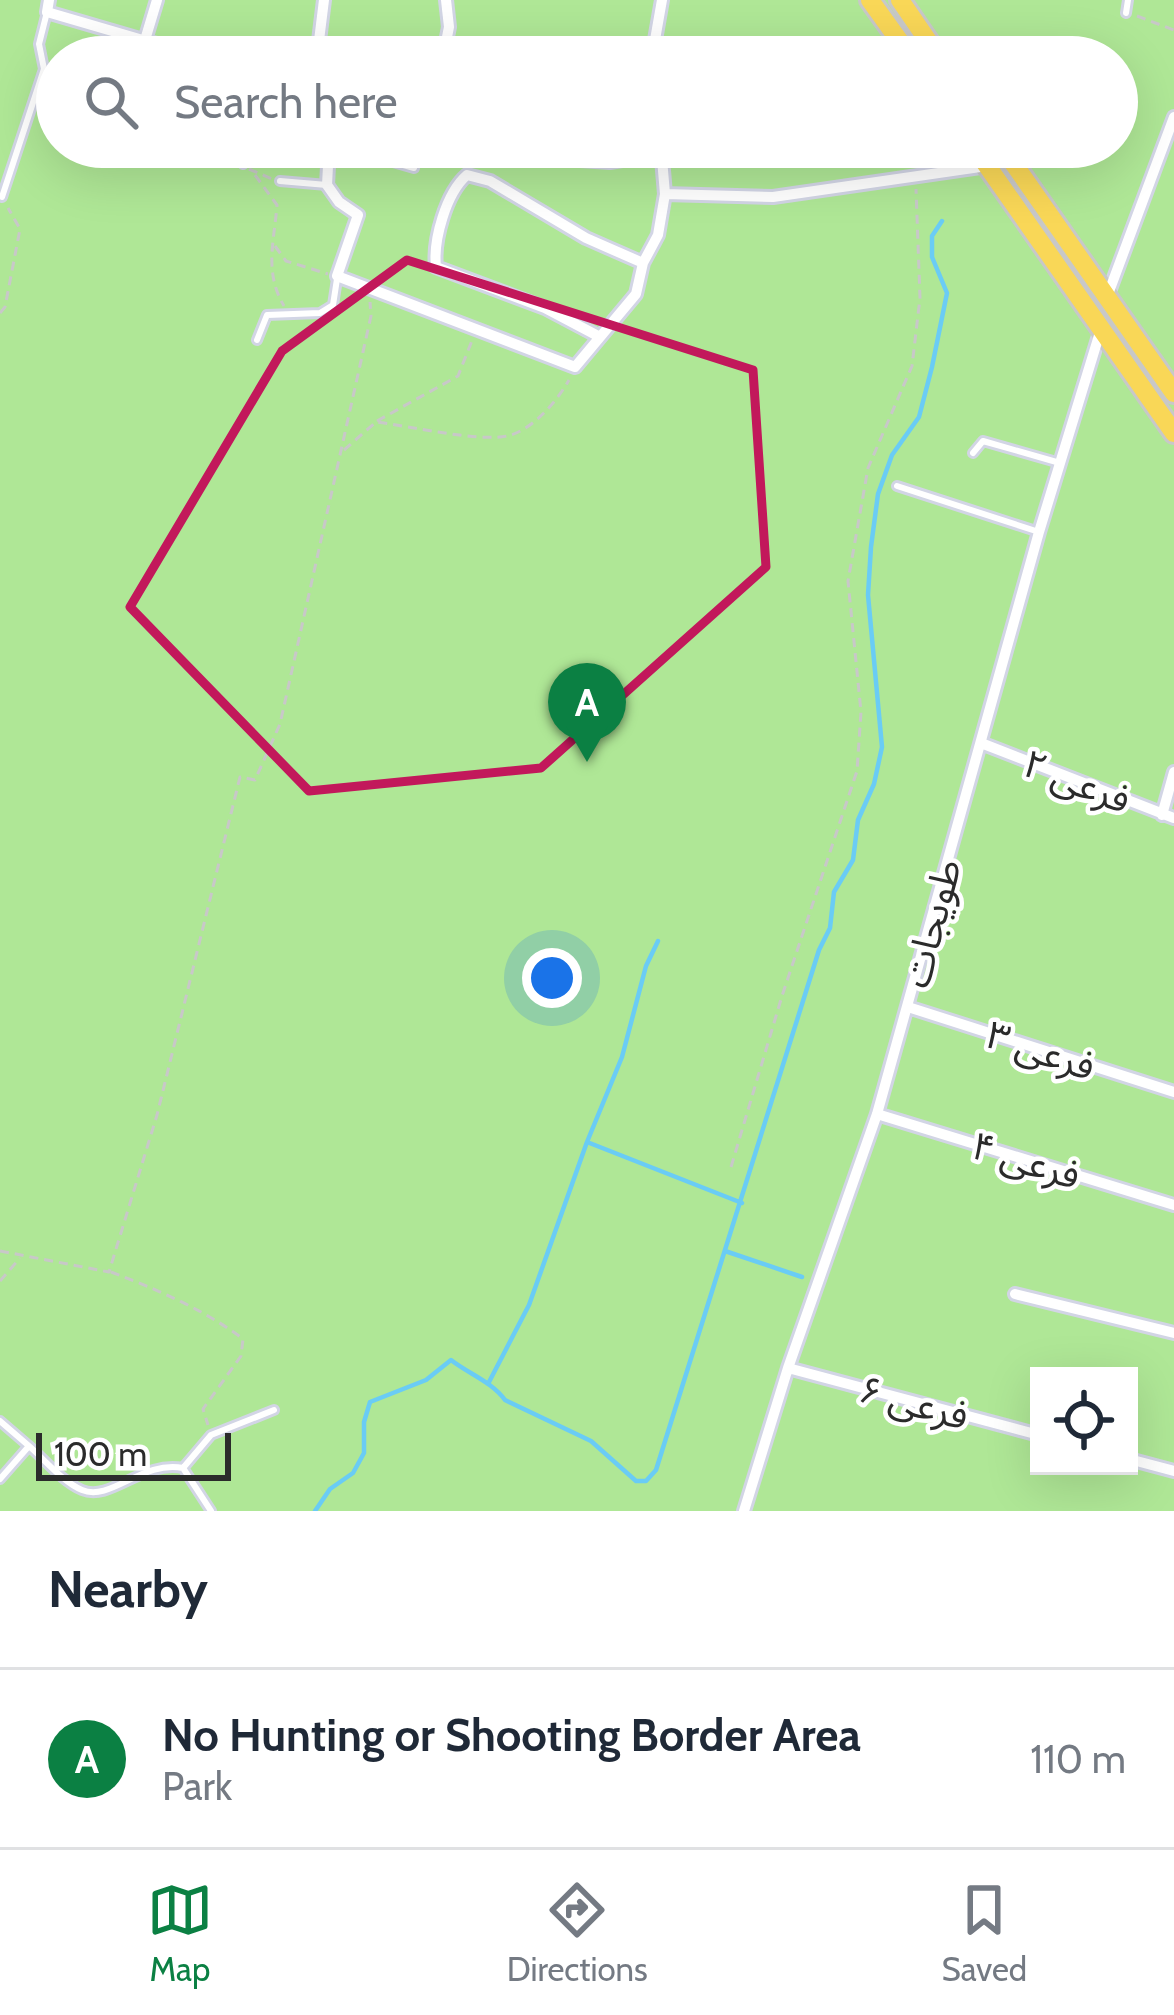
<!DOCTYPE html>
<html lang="en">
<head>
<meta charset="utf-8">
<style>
	:root { --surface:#fff; --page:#f2f2f3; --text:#1f2937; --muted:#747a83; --line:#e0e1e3; --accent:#0b8043 }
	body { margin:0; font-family:Cabin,"Noto Sans Arabic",sans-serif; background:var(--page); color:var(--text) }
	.controls { position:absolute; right:36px; bottom:36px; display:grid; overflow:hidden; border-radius:0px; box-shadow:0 12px 48px #0002 }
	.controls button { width:108px; height:108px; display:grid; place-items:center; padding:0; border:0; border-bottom:3px solid var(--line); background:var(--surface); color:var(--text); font:60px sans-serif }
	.scale { position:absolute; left:36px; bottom:30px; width:195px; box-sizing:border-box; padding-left:12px; border:6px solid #2b2b2b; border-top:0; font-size:33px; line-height:42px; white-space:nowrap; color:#2b2b2b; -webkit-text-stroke:9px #fff; paint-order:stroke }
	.you { position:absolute; left:552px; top:978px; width:42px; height:42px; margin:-30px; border:9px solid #fff; border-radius:50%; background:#1a73e8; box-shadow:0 0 0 18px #1a73e833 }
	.badge { display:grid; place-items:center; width:78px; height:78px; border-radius:50%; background:var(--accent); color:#fff; font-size:39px; font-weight:700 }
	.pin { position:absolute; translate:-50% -99px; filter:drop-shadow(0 3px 6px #0008) }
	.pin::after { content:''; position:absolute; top:63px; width:42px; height:36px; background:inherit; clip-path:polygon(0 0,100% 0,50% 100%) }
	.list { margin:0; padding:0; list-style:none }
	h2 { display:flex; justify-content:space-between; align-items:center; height:156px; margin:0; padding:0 48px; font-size:51px }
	h2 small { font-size:39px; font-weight:400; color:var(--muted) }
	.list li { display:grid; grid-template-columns:78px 1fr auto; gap:36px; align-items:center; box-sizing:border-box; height:180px; padding:0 48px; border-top:3px solid var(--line) }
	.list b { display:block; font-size:45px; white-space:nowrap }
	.list p { margin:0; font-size:39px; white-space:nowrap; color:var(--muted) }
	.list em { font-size:39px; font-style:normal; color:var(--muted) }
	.icon { flex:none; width:66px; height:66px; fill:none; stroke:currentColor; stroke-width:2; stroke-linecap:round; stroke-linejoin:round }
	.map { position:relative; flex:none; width:1174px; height:1511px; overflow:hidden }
	.search { position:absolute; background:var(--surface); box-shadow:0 12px 48px #0002; left:36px; right:36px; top:36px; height:132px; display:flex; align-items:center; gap:30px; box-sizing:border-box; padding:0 42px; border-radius:66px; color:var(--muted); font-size:45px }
	.sheet { height:336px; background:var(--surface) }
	nav { display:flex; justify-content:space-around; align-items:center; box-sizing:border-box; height:168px; border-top:3px solid var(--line); background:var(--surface); font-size:33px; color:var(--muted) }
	nav a { display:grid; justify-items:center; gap:6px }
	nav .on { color:var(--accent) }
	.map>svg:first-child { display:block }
</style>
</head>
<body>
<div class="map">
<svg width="1174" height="1511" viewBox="0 0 1174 1511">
	<rect width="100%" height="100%" fill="#eee7dc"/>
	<path fill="#afe796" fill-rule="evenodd" d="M 0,0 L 1174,0 L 1174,1511 L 0,1511 ZM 57,57 L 1117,57 L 1117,147 L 57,147 ZM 1039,1376 L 1129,1376 L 1129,1466 L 1039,1466 Z"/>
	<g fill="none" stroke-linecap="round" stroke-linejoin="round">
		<path stroke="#6accf5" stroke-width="4.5" d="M 658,941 L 646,966 L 622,1057 L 587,1142 L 742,1203
			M 725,1251 L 802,1277
			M 488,1384 L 529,1305 L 587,1142
			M 315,1511 L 330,1489 L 353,1473 L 364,1453 L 364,1422 L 370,1402 L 426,1380 L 451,1360 C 469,1374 492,1382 505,1400 L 591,1441 L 636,1481 L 646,1481 L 656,1470 L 819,950 L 830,928 L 834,892 L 853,860 L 858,820 L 874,784 L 882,747 L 868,595 L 871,547 L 878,494 L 892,455 L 919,417 L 932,367 L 947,293 L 932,257 L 932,236 L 942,221"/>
		<g stroke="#d2d5e5" stroke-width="12">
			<path id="lane" d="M 1126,13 L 1128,0
				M 341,147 L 414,168
				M 580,162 L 610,164 L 660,156
				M 243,164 L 245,147
				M 280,181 L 327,185
				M 2,197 L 44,69 L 39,44 L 47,12
				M 257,340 L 267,315 L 320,313 L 333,305 L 337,279
				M 973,453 L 983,441 L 1060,463
				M 897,486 L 1039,532
				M 0,1421 L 29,1446 L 0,1479
				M 29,1446 C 45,1460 63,1482 82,1490 C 111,1502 142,1460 183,1468 L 211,1511
				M 183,1468 L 211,1435 L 274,1410"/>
		</g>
		<g stroke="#d2d5e5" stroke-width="16">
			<path id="street" d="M 49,0 L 47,12 L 201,57
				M 145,40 L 157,0
				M 317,57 L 324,0
				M 443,57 L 449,27 L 446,0
				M 652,57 L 662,0
				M 329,147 L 327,185 L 339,202 L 358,215 L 337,276 L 575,367 L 636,294 L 643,263 L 658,235 L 665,194 L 661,147
				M 665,194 L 773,197 L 987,166
				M 1107,297 L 1174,117
				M 598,336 L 545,308 L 436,267 C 433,240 446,193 467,175 L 490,181 L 586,238 L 643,263
				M 981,743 L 1174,818
				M 1162,815 L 1174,772
				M 908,1007 L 1174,1092
				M 877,1114 L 1174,1205
				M 1015,1294 L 1174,1333
				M 788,1368 L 1039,1435
				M 1129,1459 L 1174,1471
				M 744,1511 L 788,1368 L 877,1114 L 1039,532 L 1101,329"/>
		</g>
		<g stroke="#c8c8c8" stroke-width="24">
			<path id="primary" d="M 870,0 L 911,57
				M 900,0 L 939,57
				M 974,147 L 1174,433
				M 1002,147 L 1174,393"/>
		</g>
		<path stroke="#c8c8c8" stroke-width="3" stroke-dasharray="9 6" stroke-linecap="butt" d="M 1137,16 L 1174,30
			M 249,169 L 272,179
			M 255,175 L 277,205 C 274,243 264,272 284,306
			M 275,246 L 286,261 L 328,274
			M 0,313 L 5,307 L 20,229 L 8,208
			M 377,421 L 458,376 L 473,338
			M 344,450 L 376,422 C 410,426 476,442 507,436 C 533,430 557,401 569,380
			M 731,1167 L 782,996 L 857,771 L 861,712 L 848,581 L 868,468 L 912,366 L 920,298 L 916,189
			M 0,1251 L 109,1272 L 157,1115 L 240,777 L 255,780 L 280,724 L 371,316 L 370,302
			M 111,1272 C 156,1289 205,1310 243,1339 L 241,1356 L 203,1409 L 208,1425
			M 0,1281 L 20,1258"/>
		<use href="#lane" stroke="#fff" stroke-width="6"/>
		<use href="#street" stroke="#fff" stroke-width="10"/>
		<use href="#primary" stroke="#f9d757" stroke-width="18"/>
	</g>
	<path fill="none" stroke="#c2185b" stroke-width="9" stroke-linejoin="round" d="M 407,260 L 753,370 L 766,567 L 541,768 L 309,791 L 130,607 L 282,351 Z"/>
	<g text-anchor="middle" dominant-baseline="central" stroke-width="9" stroke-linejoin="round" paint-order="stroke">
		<g font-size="39" fill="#2b2b2b" stroke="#fff">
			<text transform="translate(1077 781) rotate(21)">فرعی ۲</text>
			<text transform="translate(931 923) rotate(-75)">طویجات</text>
			<text transform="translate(1041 1050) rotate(18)">فرعی ۳</text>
			<text transform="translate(1026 1160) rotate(17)">فرعی ۴</text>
			<text transform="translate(914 1402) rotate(15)">فرعی ۶</text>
		</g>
	</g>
</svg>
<div class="controls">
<button><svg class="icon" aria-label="locate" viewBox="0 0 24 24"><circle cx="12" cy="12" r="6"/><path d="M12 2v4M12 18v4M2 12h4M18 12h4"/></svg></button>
</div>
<div class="scale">100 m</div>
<div class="you"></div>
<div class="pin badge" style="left:587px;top:762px">A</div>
<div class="search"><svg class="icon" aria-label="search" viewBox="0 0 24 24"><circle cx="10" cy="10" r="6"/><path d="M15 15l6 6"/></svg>Search here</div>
</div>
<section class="sheet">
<h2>Nearby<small></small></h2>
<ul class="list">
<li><span class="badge">A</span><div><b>No Hunting or Shooting Border Area</b><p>Park</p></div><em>110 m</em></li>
</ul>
</section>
<nav>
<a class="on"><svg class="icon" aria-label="map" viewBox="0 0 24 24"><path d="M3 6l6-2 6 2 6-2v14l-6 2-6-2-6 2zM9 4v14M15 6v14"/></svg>Map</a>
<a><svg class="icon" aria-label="directions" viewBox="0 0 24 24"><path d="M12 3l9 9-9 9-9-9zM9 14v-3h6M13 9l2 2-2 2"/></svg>Directions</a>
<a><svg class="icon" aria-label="saved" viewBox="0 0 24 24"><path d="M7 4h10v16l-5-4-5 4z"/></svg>Saved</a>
</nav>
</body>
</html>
